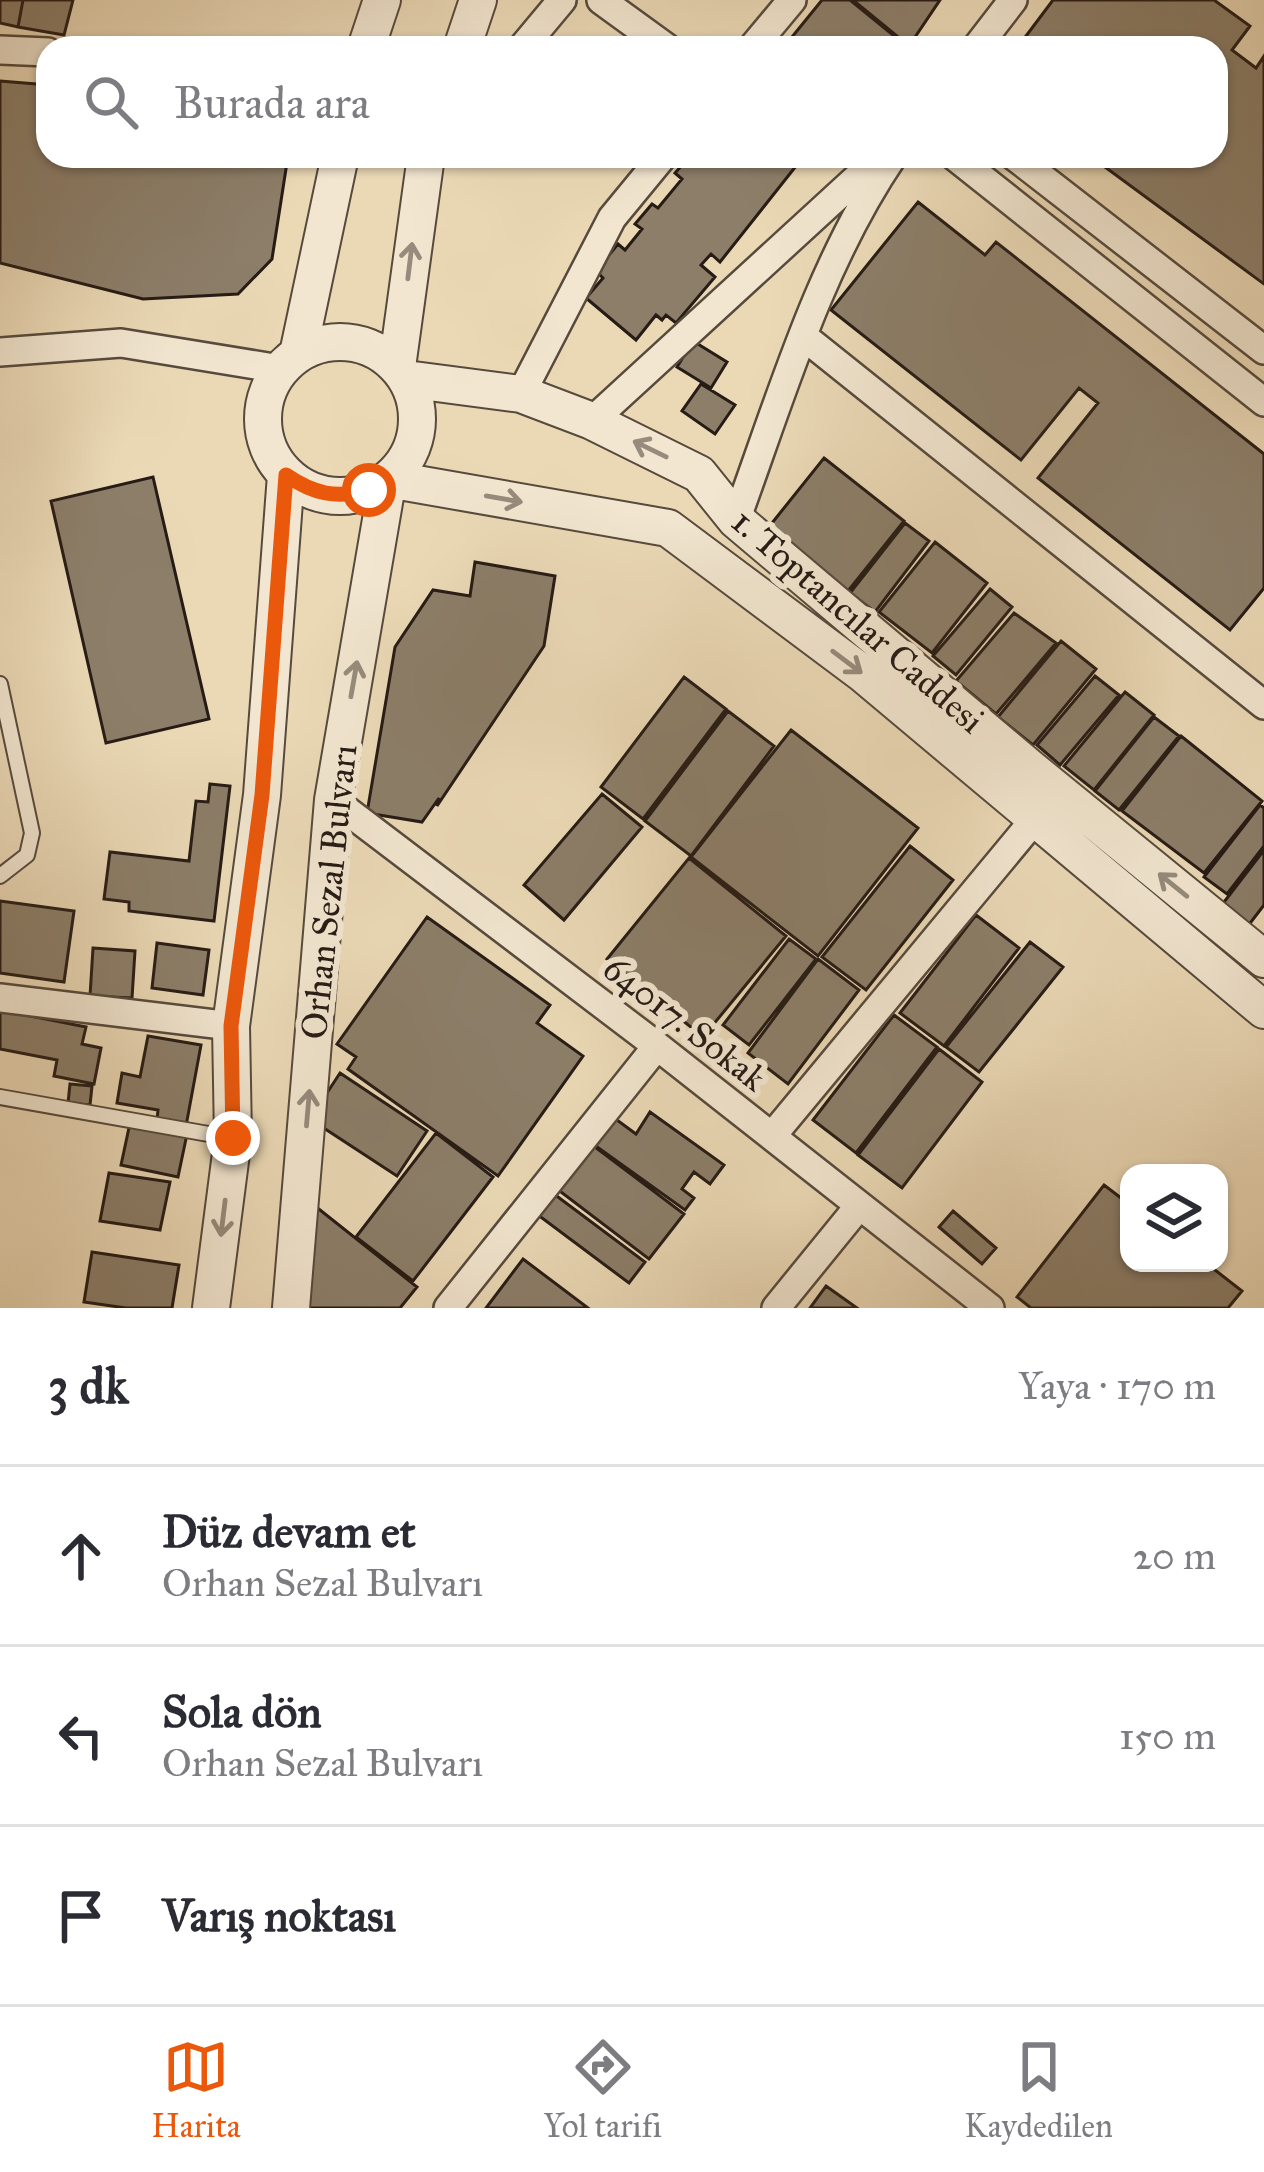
<!DOCTYPE html>
<html lang="tr">
<head>
<meta charset="utf-8">
<style>
	:root { --surface:#fff; --page:#f7f7f7; --text:#2b2b33; --muted:#7c7c81; --line:#e1e1e2; --accent:#ea580c }
	body { margin:0; font-family:"IM FELL Great Primer",serif; background:var(--page); color:var(--text) }
	.controls { position:absolute; right:36px; bottom:36px; display:grid; overflow:hidden; border-radius:24px; box-shadow:0 3px 9px #0004 }
	.controls button { width:108px; height:108px; display:grid; place-items:center; padding:0; border:0; border-bottom:3px solid var(--line); background:var(--surface); color:var(--text); font:60px sans-serif }
	.stop { position:absolute; width:36px; height:36px; margin:-27px; border:9px solid #ea580c; border-radius:50%; background:#fff }
	.stop.end { background:#ea580c; border-color:#fff; box-shadow:0 3px 12px #0008 }
	.list { margin:0; padding:0; list-style:none }
	h2 { display:flex; justify-content:space-between; align-items:center; height:156px; margin:0; padding:0 48px; font-size:51px }
	h2 small { font-size:39px; font-weight:400; color:var(--muted) }
	.list li { display:grid; grid-template-columns:78px 1fr auto; gap:36px; align-items:center; box-sizing:border-box; height:180px; padding:0 48px; border-top:3px solid var(--line) }
	.list b { display:block; font-size:45px; white-space:nowrap }
	.list p { margin:0; font-size:39px; white-space:nowrap; color:var(--muted) }
	.list em { font-size:39px; font-style:normal; color:var(--muted) }
	.icon { flex:none; width:66px; height:66px; fill:none; stroke:currentColor; stroke-width:2; stroke-linecap:round; stroke-linejoin:round }
	.map { position:relative; flex:none; width:1264px; height:1308px; overflow:hidden }
	.search { position:absolute; background:var(--surface); box-shadow:0 3px 9px #0004; left:36px; right:36px; top:36px; height:132px; display:flex; align-items:center; gap:30px; box-sizing:border-box; padding:0 42px; border-radius:36px; color:var(--muted); font-size:45px }
	.sheet { height:696px; background:var(--surface) }
	nav { display:flex; justify-content:space-around; align-items:center; box-sizing:border-box; height:168px; border-top:3px solid var(--line); background:var(--surface); font-size:33px; color:var(--muted) }
	nav a { display:grid; justify-items:center; gap:6px }
	nav .on { color:var(--accent) }
	.map>svg:first-child { display:block }
</style>
</head>
<body>
<div class="map">
<svg width="1264" height="1308" viewBox="0 0 1264 1308">
	<rect width="100%" height="100%" fill="#ebd9b6"/>
	<filter id="stains"><feTurbulence type="fractalNoise" baseFrequency=".00167" numOctaves="4"/><feColorMatrix values="0 0 0 0 .2 0 0 0 0 .09 0 0 0 0 .02 0 0 0 .5 -.17"/></filter>
	<radialGradient id="worn" r=".72"><stop offset=".6" stop-color="#630" stop-opacity="0"/><stop offset="1" stop-color="#630" stop-opacity=".3"/></radialGradient>
	<path fill="#8c7e69" stroke="#261b15" stroke-width="3" d="M 0,0 L 23,0 L 18,27 L 0,23 Z
		M 23,0 L 73,0 L 64,35 L 18,27 Z
		M 822,0 L 850,0 L 909,48 L 783,48 Z
		M 853,0 L 940,0 L 909,46 Z
		M 1053,0 L 1214,0 L 1250,26 L 1232,50 L 1256,68 L 1264,56 L 1264,284 L 1090,156 L 1216,156 L 1216,48 L 1017,48 Z
		M 0,81 L 48,85 L 48,156 L 288,156 L 272,259 L 238,294 L 143,299 L 0,263 Z
		M 690,156 L 804,156 L 720,262 L 711,254 L 701,265 L 715,277 L 676,323 L 666,315 L 662,320 L 656,315 L 636,340 L 586,298 L 603,278 L 596,271 L 618,244 L 625,250 L 642,229 L 635,224 L 652,204 L 658,208 L 682,179 L 675,173 Z
		M 918,202 L 985,255 L 996,242 L 1264,454 L 1264,588 L 1230,630 L 1038,478 L 1098,403 L 1079,388 L 1021,460 L 831,310 Z
		M 693,341 L 727,362 L 711,388 L 677,367 Z
		M 701,384 L 735,405 L 715,434 L 682,411 Z
		M 824,458 L 904,521 L 848,591 L 768,528 Z
		M 153,477 L 209,719 L 106,743 L 51,501 Z
		M 905,523 L 929,541 L 875,612 L 850,593 Z
		M 935,542 L 987,583 L 932,653 L 879,612 Z
		M 475,562 L 555,576 L 544,646 L 437,806 L 439,798 L 422,822 L 367,813 L 395,647 L 433,590 L 470,596 Z
		M 990,589 L 1012,607 L 956,675 L 933,656 Z
		M 1014,613 L 1056,643 L 996,714 L 956,681 Z
		M 1061,641 L 1096,669 L 1033,745 L 998,717 Z
		M 1095,676 L 1119,695 L 1060,765 L 1037,745 Z
		M 684,677 L 726,709 L 643,819 L 601,787 Z
		M 1125,692 L 1154,715 L 1094,790 L 1064,766 Z
		M 728,711 L 774,746 L 691,856 L 645,821 Z
		M 1154,717 L 1179,736 L 1119,810 L 1095,791 Z
		M 791,730 L 918,828 L 818,956 L 691,857 Z
		M 1181,736 L 1262,801 L 1204,873 L 1122,811 Z
		M 210,784 L 230,786 L 214,921 L 129,911 L 129,902 L 104,899 L 110,852 L 189,861 L 196,801 L 208,802 Z
		M 602,794 L 642,827 L 564,920 L 524,885 Z
		M 1260,805 L 1264,808 L 1264,846 L 1227,894 L 1204,877 Z
		M 910,846 L 953,880 L 866,990 L 822,957 Z
		M 1264,850 L 1264,905 L 1248,926 L 1221,906 Z
		M 689,858 L 786,936 L 703,1037 L 607,959 Z
		M 0,901 L 74,911 L 64,982 L 0,973 Z
		M 976,915 L 1019,948 L 944,1046 L 900,1013 Z
		M 427,917 L 550,1005 L 537,1023 L 583,1056 L 498,1176 L 348,1069 L 356,1057 L 337,1044 Z
		M 789,939 L 816,959 L 749,1045 L 723,1025 Z
		M 1030,942 L 1063,967 L 979,1072 L 946,1047 Z
		M 157,943 L 209,950 L 203,995 L 152,988 Z
		M 93,948 L 135,951 L 132,998 L 90,996 Z
		M 818,959 L 859,990 L 788,1084 L 748,1053 Z
		M 0,1010 L 86,1027 L 82,1044 L 101,1048 L 94,1084 L 54,1076 L 57,1060 L 0,1049 Z
		M 894,1015 L 937,1047 L 856,1153 L 813,1120 Z
		M 148,1036 L 201,1045 L 186,1126 L 157,1120 L 158,1110 L 117,1103 L 122,1073 L 140,1077 Z
		M 939,1049 L 982,1082 L 902,1188 L 858,1155 Z
		M 340,1073 L 427,1131 L 397,1176 L 310,1119 Z
		M 70,1084 L 92,1086 L 90,1105 L 68,1103 Z
		M 650,1112 L 724,1165 L 710,1184 L 694,1172 L 682,1189 L 694,1198 L 685,1210 L 593,1144 L 613,1117 L 636,1134 Z
		M 130,1123 L 187,1134 L 178,1177 L 121,1165 Z
		M 436,1133 L 493,1177 L 413,1281 L 356,1237 Z
		M 591,1144 L 684,1214 L 649,1259 L 557,1189 Z
		M 109,1173 L 170,1182 L 160,1230 L 100,1221 Z
		M 1104,1185 L 1129,1204 L 1129,1263 L 1206,1263 L 1242,1291 L 1228,1308 L 1031,1308 L 1017,1297 Z
		M 554,1194 L 645,1262 L 629,1283 L 538,1215 Z
		M 315,1206 L 417,1287 L 400,1308 L 302,1308 Z
		M 953,1211 L 996,1248 L 982,1264 L 939,1227 Z
		M 92,1252 L 179,1265 L 172,1308 L 126,1308 L 84,1302 Z
		M 523,1259 L 588,1308 L 486,1308 Z
		M 826,1286 L 857,1308 L 810,1308 Z"/>
	<g fill="none" stroke-linecap="round" stroke-linejoin="round">
		<g stroke="#574a3d" stroke-width="18">
			<path id="service" d="M 0,684 L 32,833 L 27,855 L 0,876
				M 0,1097 L 231,1138"/>
		</g>
		<g stroke="#574a3d" stroke-width="32">
			<path id="minor" d="M 601,0 L 667,48
				M 522,48 L 562,0
				M 752,48 L 792,0
				M 976,48 L 1013,0
				M 0,50 L 48,52
				M 954,156 L 1264,402
				M 1014,156 L 1264,350
				M 803,336 L 1264,705
				M 0,352 L 121,343 L 280,369
				M 521,394 L 612,218 L 663,156
				M 592,421 L 881,156
				M 736,520 C 781,397 819,265 893,156
				M 333,800 L 657,1046 L 990,1308
				M 0,998 L 231,1026
				M 772,1136 L 1035,819
				M 448,1308 L 657,1046
				M 776,1308 L 859,1206"/>
		</g>
		<g stroke="#574a3d" stroke-width="40">
			<path id="tertiary" d="M 366,48 L 382,0
				M 462,48 L 478,0
				M263 419a77 77 0 1 1 154 0a77 77 0 1 1-154 0Z
				M 298,354 L 340,156
				M 397,367 L 426,156
				M 406,379 L 521,394 L 592,421 L 699,474 L 736,520 L 1031,769 L 1264,959
				M 211,1308 L 233,1138 L 231,1026 L 262,795 L 286,475
				M 291,1308 L 333,800 L 388,479 L 668,528 L 862,673 L 1264,1010"/>
		</g>
		<use href="#service" stroke="#f2e6d0" stroke-width="14"/>
		<use href="#minor" stroke="#f2e6d0" stroke-width="27"/>
		<use href="#tertiary" stroke="#f2e6d0" stroke-width="36"/>
	</g>
	<defs><path id="oneway-shaft" d="M-6 0H5M1.5-3L5.5 0L1.5 3" fill="none" stroke-width="1.6" stroke-linecap="round" stroke-linejoin="round" transform="scale(3)"/></defs>
	<g stroke="#968b7c">
		<use href="#oneway-shaft" transform="translate(410 261) rotate(-83)"/>
		<use href="#oneway-shaft" transform="translate(650 449) rotate(-154)"/>
		<use href="#oneway-shaft" transform="translate(504 499) rotate(10)"/>
		<use href="#oneway-shaft" transform="translate(847 662) rotate(37)"/>
		<use href="#oneway-shaft" transform="translate(354 679) rotate(-80)"/>
		<use href="#oneway-shaft" transform="translate(1173 885) rotate(-141)"/>
		<use href="#oneway-shaft" transform="translate(308 1108) rotate(-85)"/>
		<use href="#oneway-shaft" transform="translate(223 1218) rotate(97)"/>
	</g>
	<g fill="none" stroke-linecap="round" stroke-linejoin="round">
		<path stroke="#ea580c" stroke-width="15" d="M 233,1138 L 231,1026 L 262,795 L 286,475 C 314,494 336,499 369,490"/>
	</g>
	<g text-anchor="middle" dominant-baseline="central" stroke-width="12" stroke-linejoin="round" paint-order="stroke">
		<g font-size="36" fill="#261b15" stroke="#f2e6d0">
			<text transform="translate(858 621) rotate(41)">1. Toptancılar Caddesi</text>
			<text transform="translate(329 892) rotate(-84)">Orhan Sezal Bulvarı</text>
			<text transform="translate(685 1023) rotate(38)">64017. Sokak</text>
		</g>
	</g>
	<rect width="100%" height="100%" filter="url(#stains)"/>
	<rect width="100%" height="100%" fill="url(#worn)"/>
</svg>
<div class="controls">
<button><svg class="icon" aria-label="layers" viewBox="0 0 24 24"><path d="M12 4l9 5-9 5-9-5zM3 14l9 5 9-5"/></svg></button>
</div>
<div class="stop" style="left:369px;top:490px"></div>
<div class="stop end" style="left:233px;top:1138px"></div>
<div class="search"><svg class="icon" aria-label="search" viewBox="0 0 24 24"><circle cx="10" cy="10" r="6"/><path d="M15 15l6 6"/></svg>Burada ara</div>
</div>
<section class="sheet">
<h2>3 dk<small>Yaya · 170 m</small></h2>
<ul class="list">
<li><svg class="icon" aria-label="ahead" viewBox="0 0 24 24"><path d="M12 20V5M6 11l6-6 6 6"/></svg><div><b>Düz devam et</b><p>Orhan Sezal Bulvarı</p></div><em>20 m</em></li>
<li><svg class="icon" aria-label="left" viewBox="0 0 24 24"><path d="M17 20v-9H6M10 6l-5 5 5 5"/></svg><div><b>Sola dön</b><p>Orhan Sezal Bulvarı</p></div><em>150 m</em></li>
<li><svg class="icon" aria-label="arrive" viewBox="0 0 24 24"><path d="M6 21V4h12l-3 4 3 4H6"/></svg><div><b>Varış noktası</b></div></li>
</ul>
</section>
<nav>
<a class="on"><svg class="icon" aria-label="map" viewBox="0 0 24 24"><path d="M3 6l6-2 6 2 6-2v14l-6 2-6-2-6 2zM9 4v14M15 6v14"/></svg>Harita</a>
<a><svg class="icon" aria-label="directions" viewBox="0 0 24 24"><path d="M12 3l9 9-9 9-9-9zM9 14v-3h6M13 9l2 2-2 2"/></svg>Yol tarifi</a>
<a><svg class="icon" aria-label="saved" viewBox="0 0 24 24"><path d="M7 4h10v16l-5-4-5 4z"/></svg>Kaydedilen</a>
</nav>
</body>
</html>
